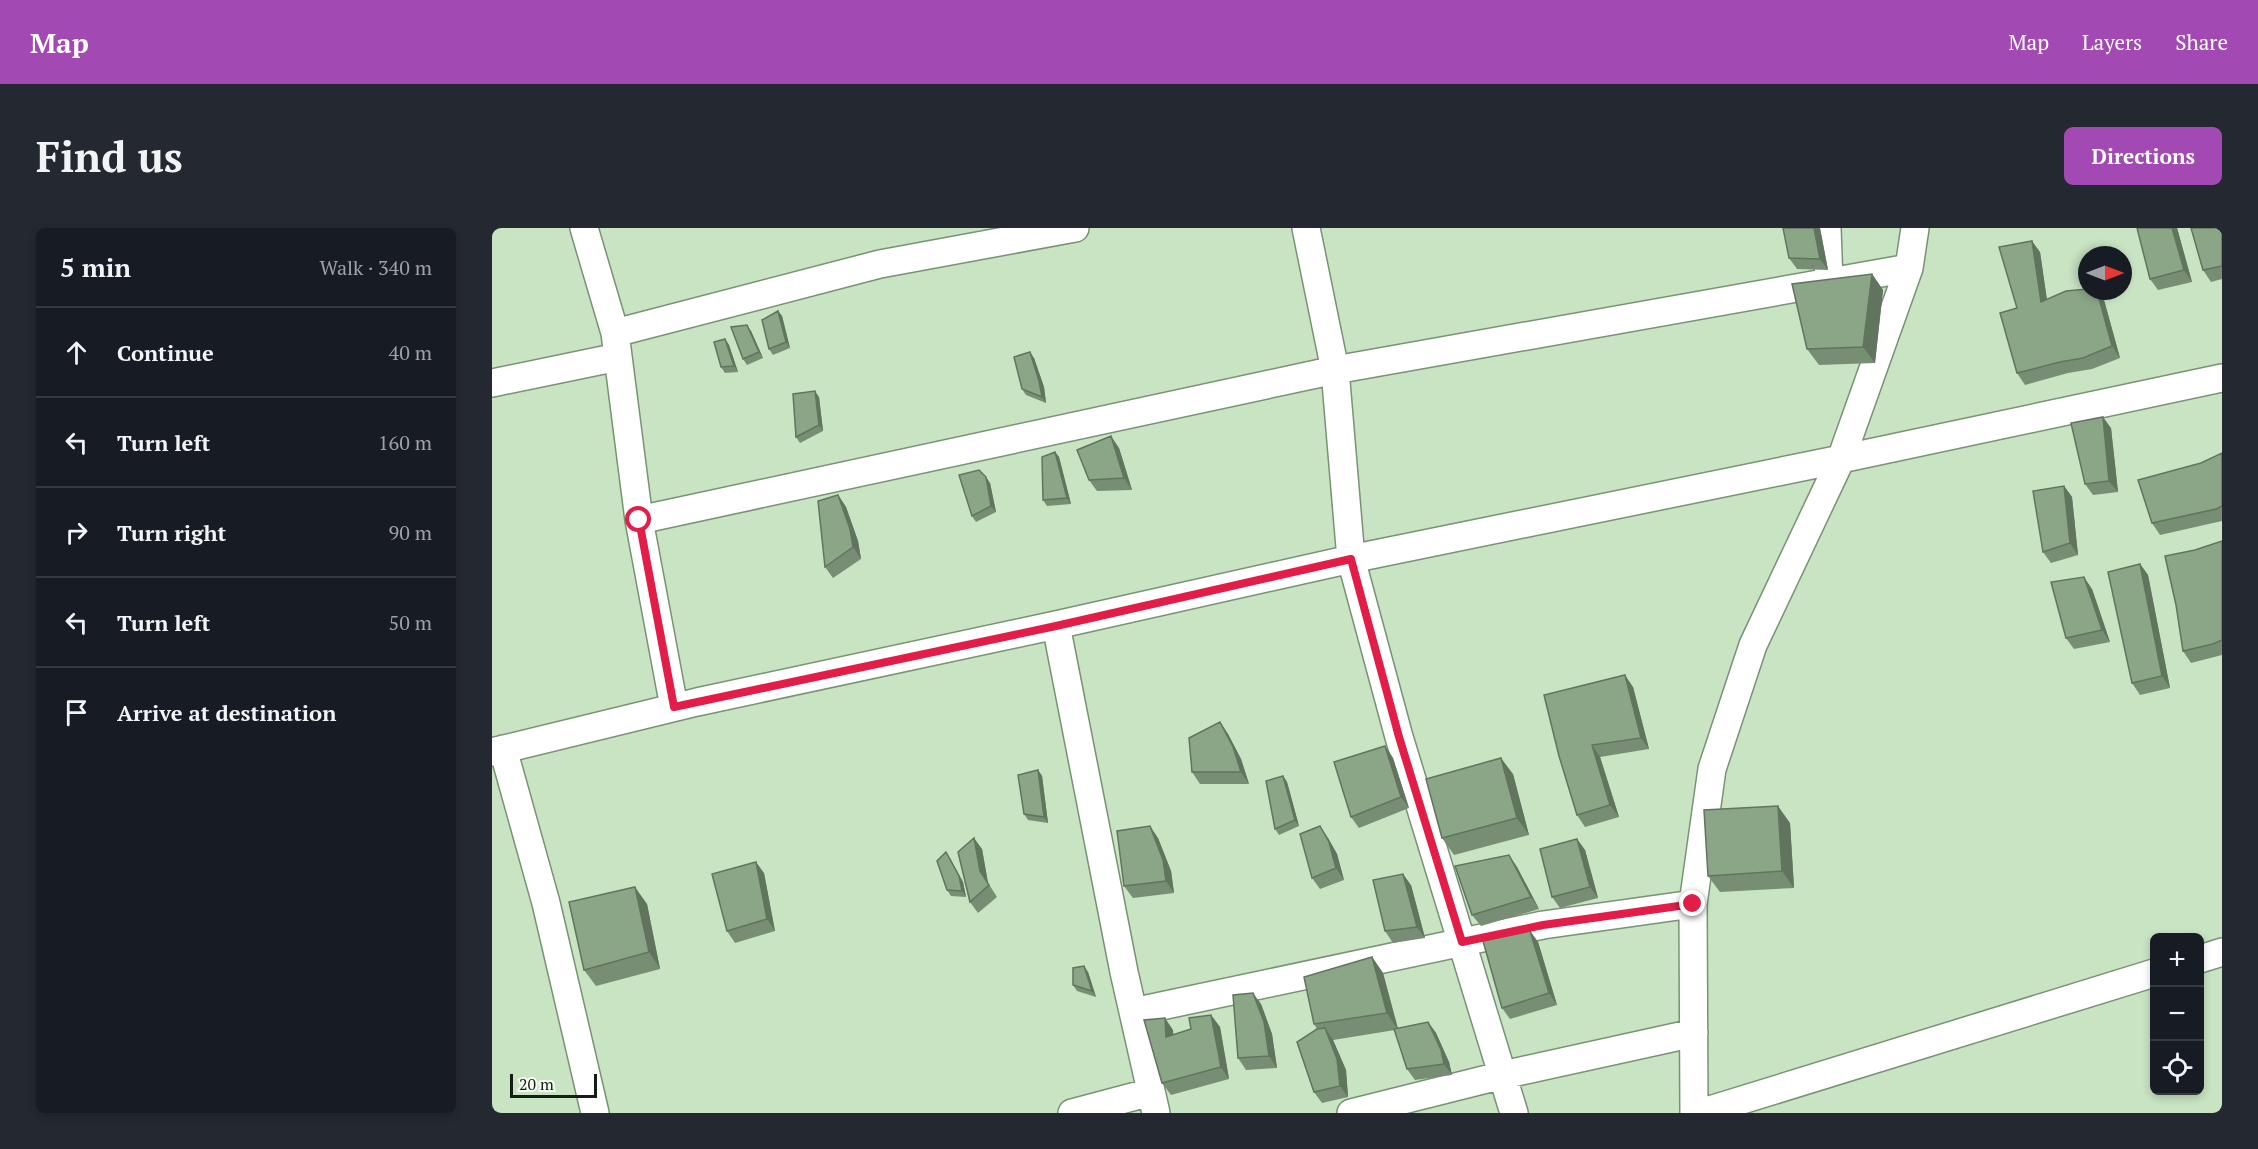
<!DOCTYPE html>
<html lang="en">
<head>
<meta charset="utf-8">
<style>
	:root { --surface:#171b24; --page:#242831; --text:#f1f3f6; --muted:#9ea1a6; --line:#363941; --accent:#a349b4 }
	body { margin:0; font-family:"PT Serif",serif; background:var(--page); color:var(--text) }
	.controls { position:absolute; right:18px; bottom:18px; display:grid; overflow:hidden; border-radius:9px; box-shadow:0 3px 9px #0003 }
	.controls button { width:54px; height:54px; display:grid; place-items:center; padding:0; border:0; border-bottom:2px solid var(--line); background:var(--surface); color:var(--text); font:30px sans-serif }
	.compass { position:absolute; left:1586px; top:18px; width:54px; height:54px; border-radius:50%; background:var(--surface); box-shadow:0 3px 9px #0003; rotate:90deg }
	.scale { position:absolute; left:18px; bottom:15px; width:87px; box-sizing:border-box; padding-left:6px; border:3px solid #141e12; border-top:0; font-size:16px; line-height:21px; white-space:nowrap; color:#141e12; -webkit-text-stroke:4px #f6fef4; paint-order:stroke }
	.stop { position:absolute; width:18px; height:18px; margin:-14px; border:4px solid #e11d48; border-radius:50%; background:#fff }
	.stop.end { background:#e11d48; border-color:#fff; box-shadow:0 2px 6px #0008 }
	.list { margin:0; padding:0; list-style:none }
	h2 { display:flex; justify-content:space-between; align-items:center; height:78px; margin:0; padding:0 24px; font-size:26px }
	h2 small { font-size:20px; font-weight:400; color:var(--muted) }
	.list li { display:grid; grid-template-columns:39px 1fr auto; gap:18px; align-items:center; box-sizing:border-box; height:90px; padding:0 24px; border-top:2px solid var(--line) }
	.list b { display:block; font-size:22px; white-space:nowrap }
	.list em { font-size:20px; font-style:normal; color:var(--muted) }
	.icon { flex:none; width:33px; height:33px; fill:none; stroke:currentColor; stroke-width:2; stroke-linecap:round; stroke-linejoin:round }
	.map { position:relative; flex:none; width:1730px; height:885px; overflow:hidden; border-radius:9px }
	header { display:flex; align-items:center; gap:36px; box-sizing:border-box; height:84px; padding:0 30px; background:var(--accent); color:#fff }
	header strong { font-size:28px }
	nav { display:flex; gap:33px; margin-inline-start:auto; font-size:21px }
	.intro { display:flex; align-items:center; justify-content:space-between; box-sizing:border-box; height:144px; padding:0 36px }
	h1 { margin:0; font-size:42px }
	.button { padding:15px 27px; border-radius:9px; background:var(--accent); color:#fff; font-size:21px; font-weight:700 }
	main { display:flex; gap:36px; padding:0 36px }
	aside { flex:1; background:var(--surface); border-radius:9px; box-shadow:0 3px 9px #0003 }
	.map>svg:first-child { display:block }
</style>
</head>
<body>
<header>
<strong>Map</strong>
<nav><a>Map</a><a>Layers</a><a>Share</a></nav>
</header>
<div class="intro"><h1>Find us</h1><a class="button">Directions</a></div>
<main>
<aside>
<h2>5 min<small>Walk · 340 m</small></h2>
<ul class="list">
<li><svg class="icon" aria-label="ahead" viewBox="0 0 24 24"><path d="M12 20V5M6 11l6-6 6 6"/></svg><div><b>Continue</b></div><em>40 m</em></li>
<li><svg class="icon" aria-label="left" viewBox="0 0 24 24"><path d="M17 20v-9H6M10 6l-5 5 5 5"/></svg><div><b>Turn left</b></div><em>160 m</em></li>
<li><svg class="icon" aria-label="right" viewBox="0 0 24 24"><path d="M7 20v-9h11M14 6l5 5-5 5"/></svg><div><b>Turn right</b></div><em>90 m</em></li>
<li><svg class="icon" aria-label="left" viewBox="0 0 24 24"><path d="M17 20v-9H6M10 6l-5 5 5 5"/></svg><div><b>Turn left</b></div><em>50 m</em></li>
<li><svg class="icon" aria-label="arrive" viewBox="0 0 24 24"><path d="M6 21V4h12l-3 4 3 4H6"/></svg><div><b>Arrive at destination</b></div></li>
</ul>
</aside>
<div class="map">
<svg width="1730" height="885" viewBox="0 0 1730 885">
	<rect width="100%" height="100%" fill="#c8e4c3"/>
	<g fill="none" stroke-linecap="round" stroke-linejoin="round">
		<g stroke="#789274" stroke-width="30">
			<path id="minor" d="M 92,0 L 123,105 L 147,292 L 182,479
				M 814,0 L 843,142 L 859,331 L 907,509 L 1022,885
				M 1335,0 L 1337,54
				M 123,105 L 388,36 L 583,0
				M 0,155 L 126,129
				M 147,292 L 843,142 L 1417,40
				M 564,397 L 632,744 L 664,885
				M 11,521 L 54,675 L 103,885
				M 0,524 L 205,474 L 564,397 L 859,331 L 1349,231 L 1730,150
				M 1708,731 L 1730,724
				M 641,784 L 1051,697 L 1201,676
				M 580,885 L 659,864
				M 859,885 L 1011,847 L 1202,805
				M 1202,885 L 1201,676 L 1220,541 L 1261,417 L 1349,231 L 1417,40 L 1423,0
				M 1208,885 L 1662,745"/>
		</g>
		<use href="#minor" stroke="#fff" stroke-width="27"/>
	</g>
	<path fill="#788e74" d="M 1291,0 L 1328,0 L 1336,42 L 1305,41 L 1297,30 Z
		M 1685,0 L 1700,54 L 1666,62 L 1658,51 Z
		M 1730,0 L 1730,51 L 1719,54 L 1711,42 Z
		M 1548,24 L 1555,72 L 1595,63 L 1606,63 L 1612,72 L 1628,130 L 1600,141 L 1576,145 L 1533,157 L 1525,145 L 1525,80 Z
		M 1380,46 L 1391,62 L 1383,135 L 1327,137 L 1315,121 Z
		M 286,83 L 290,88 L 298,120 L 281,127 L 277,121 Z
		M 259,103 L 271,130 L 255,137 L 251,131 Z
		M 233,111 L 237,117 L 246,144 L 233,145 L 229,139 Z
		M 542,130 L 552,159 L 554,175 L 534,167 L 530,161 Z
		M 327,169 L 331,203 L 308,215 L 304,209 Z
		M 1619,200 L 1626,264 L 1601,267 L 1593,256 Z
		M 627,220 L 640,262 L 605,263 L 597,252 Z
		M 563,224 L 567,229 L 579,276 L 555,278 L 551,272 Z
		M 1730,225 L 1730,293 L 1668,307 L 1660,295 L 1709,235 Z
		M 498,255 L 504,284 L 484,294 L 480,288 Z
		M 1572,258 L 1580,269 L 1586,327 L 1559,335 L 1551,324 Z
		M 346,267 L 354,279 L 366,313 L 369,331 L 341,350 L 333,339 Z
		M 1730,313 L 1730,427 L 1699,435 L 1691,423 L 1703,322 Z
		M 1648,336 L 1656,347 L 1678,460 L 1648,467 L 1640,455 Z
		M 1600,361 L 1618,414 L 1582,421 L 1574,410 Z
		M 1141,459 L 1157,521 L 1108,529 L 1127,589 L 1093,599 L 1085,587 L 1067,528 Z
		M 728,494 L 736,506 L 749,531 L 757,556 L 708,556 L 700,544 Z
		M 893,518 L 901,530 L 917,580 L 867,600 L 859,589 Z
		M 546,542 L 550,548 L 556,595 L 536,592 L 532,586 Z
		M 1021,546 L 1037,607 L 962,627 L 950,610 Z
		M 791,548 L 795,554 L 807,598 L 787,607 L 783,601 Z
		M 1298,595 L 1302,660 L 1228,664 L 1216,648 Z
		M 666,610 L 679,643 L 682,665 L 641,670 L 632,658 Z
		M 836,610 L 845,626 L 852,652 L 828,661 L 820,650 Z
		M 1085,611 L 1093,622 L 1106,670 L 1068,680 L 1060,669 Z
		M 490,621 L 496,655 L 505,669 L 486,685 L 478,674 Z
		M 458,630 L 471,654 L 474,669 L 459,668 L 455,662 Z
		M 1025,639 L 1047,681 L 989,698 L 980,687 Z
		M 272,645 L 283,703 L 243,715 L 235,703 Z
		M 919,657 L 933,710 L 901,715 L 893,703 Z
		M 155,676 L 168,741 L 104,758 L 92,742 Z
		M 1038,703 L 1046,714 L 1065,777 L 1018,791 L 1010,780 Z
		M 880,729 L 891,745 L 906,800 L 936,794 L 944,805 L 957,834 L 960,847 L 923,852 L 915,841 L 903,802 L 841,812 L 854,842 L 856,869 L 830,875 L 822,864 L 825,801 L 822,796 Z
		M 596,744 L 604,769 L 585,763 L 581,757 Z
		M 769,776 L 780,806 L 785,840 L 754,842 L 746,830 Z
		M 719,787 L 728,799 L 737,851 L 679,867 L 670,855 L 681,802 L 681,807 L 699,801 Z"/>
	<path fill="#61745e" d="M 1322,0 L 1328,0 L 1336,42 L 1328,31 Z
		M 1680,0 L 1685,0 L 1700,54 L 1692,42 Z
		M 1540,13 L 1548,24 L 1557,86 L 1549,74 Z
		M 1380,46 L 1391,62 L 1383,135 L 1371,119 Z
		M 1605,63 L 1606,63 L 1612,72 L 1628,130 L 1620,118 Z
		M 286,83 L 290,88 L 298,120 L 294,114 Z
		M 255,97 L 259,103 L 271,130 L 267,124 Z
		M 233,111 L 237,117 L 246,144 L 242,138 Z
		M 538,124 L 542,130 L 552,159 L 554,175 L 550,169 Z
		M 323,163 L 327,169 L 331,203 L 327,197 Z
		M 1611,189 L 1619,200 L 1626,264 L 1617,253 Z
		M 619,208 L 627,220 L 640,262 L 632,250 Z
		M 563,224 L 567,229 L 579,276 L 575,270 Z
		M 494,249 L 498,255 L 504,284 L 499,278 Z
		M 1572,258 L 1580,269 L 1586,327 L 1578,315 Z
		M 346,267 L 354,279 L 366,313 L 369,331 L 361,319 Z
		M 1648,336 L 1656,347 L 1678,460 L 1670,448 Z
		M 1592,349 L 1600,361 L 1618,414 L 1610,402 Z
		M 1133,447 L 1141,459 L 1157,521 L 1149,510 Z
		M 728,494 L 736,506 L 749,531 L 757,556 L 749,544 Z
		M 1100,517 L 1108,529 L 1127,589 L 1118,577 Z
		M 893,518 L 901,530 L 917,580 L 909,569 Z
		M 1009,530 L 1021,546 L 1037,607 L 1025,590 Z
		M 546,542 L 550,548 L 556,595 L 552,589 Z
		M 791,548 L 795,554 L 807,598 L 803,592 Z
		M 1286,578 L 1298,595 L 1302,660 L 1290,643 Z
		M 658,598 L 666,610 L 679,643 L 682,665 L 674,653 Z
		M 828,598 L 836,610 L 845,626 L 852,652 L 844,640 Z
		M 482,610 L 490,621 L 496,655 L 505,669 L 488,643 Z
		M 1085,611 L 1093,622 L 1106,670 L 1098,659 Z
		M 454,624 L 471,654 L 474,669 L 470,663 Z
		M 1017,627 L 1025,639 L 1047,681 L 1039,669 Z
		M 264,634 L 272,645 L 283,703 L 275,691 Z
		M 911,646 L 919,657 L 933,710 L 925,699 Z
		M 143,659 L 155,676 L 168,741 L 157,724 Z
		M 1038,703 L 1046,714 L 1065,777 L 1057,765 Z
		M 880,729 L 891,745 L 906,802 L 895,785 Z
		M 592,738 L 596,744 L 604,769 L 600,763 Z
		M 761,765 L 769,776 L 780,806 L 785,840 L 777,828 Z
		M 719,787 L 728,799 L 737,851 L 729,839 Z
		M 673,790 L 681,802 L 682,820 L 674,809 Z
		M 936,794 L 944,805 L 957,834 L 960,847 L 952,836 Z
		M 833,800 L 841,812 L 854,842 L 856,869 L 848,858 Z"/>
	<path fill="#8ba587" stroke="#61745e" stroke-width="1.5" d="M 1291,0 L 1322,0 L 1328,31 L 1297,30 Z
		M 1645,0 L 1680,0 L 1692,42 L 1658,51 Z
		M 1699,0 L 1730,0 L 1730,38 L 1711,42 Z
		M 1540,13 L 1549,74 L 1574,63 L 1595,61 L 1595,63 L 1605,63 L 1620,118 L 1591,130 L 1568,134 L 1525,145 L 1508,85 L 1525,80 L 1507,19 Z
		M 1380,46 L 1371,119 L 1315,121 L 1300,56 Z
		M 286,83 L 294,114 L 277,121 L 270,92 Z
		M 255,97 L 267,124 L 251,131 L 239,99 Z
		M 233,111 L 242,138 L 229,139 L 222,114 Z
		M 538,124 L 547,153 L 550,169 L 530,161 L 522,129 Z
		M 323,163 L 327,197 L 304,209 L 301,166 Z
		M 1611,189 L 1617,253 L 1593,256 L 1579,195 Z
		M 619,208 L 632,250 L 597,252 L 585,222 Z
		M 563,224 L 575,270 L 551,272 L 550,229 Z
		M 1730,225 L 1730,278 L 1724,281 L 1660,295 L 1646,252 L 1709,235 Z
		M 487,242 L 494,249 L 499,278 L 480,288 L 467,247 Z
		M 1572,258 L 1578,315 L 1551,324 L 1541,263 Z
		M 346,267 L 358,301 L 361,319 L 333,339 L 326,273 Z
		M 1730,313 L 1730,412 L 1721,416 L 1691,423 L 1684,377 L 1673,328 L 1703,322 Z
		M 1648,336 L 1670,448 L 1640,455 L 1616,344 Z
		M 1592,349 L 1610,402 L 1574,410 L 1559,354 Z
		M 1133,447 L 1149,510 L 1100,517 L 1118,577 L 1085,587 L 1067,528 L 1052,467 Z
		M 728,494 L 741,519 L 749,544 L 700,544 L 697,510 Z
		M 893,518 L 909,569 L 859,589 L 842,534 Z
		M 1009,530 L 1025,590 L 950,610 L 934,551 Z
		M 546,542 L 552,589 L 532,586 L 526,547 Z
		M 791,548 L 803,592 L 783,601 L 774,553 Z
		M 1286,578 L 1290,643 L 1216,648 L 1212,582 Z
		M 658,598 L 671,632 L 674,653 L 632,658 L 625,603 Z
		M 828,598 L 837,614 L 844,640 L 820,650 L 808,606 Z
		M 482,610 L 488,643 L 497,657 L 478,674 L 466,624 Z
		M 1085,611 L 1098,659 L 1060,669 L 1048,621 Z
		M 454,624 L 467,648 L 470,663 L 455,662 L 445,633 Z
		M 1017,627 L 1039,669 L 980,687 L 963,638 Z
		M 264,634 L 275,691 L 235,703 L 220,646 Z
		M 911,646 L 925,699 L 893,703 L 881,652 Z
		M 143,659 L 157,724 L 92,742 L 77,674 Z
		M 1038,703 L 1057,765 L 1010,780 L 991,713 Z
		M 880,729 L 895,785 L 822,796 L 812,749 Z
		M 592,738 L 600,763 L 581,757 L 581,740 Z
		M 761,765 L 772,794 L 777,828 L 746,830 L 741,767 Z
		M 719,787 L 729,839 L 670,855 L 652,792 L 673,790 L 674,809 L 699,801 L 697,790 Z
		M 936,794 L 949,822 L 952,836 L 915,841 L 902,801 Z
		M 833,800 L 845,831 L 848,858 L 822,864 L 805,814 L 825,801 Z"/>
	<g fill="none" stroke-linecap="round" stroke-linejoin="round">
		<path stroke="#e11d48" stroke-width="8" d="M 147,292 L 182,479 L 564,398 L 859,331 L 907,509 L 970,714 L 1051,697 L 1201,676"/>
	</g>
</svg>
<div class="controls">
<button>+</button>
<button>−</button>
<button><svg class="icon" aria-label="locate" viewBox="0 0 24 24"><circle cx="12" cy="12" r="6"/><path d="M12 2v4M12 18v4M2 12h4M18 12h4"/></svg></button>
</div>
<svg class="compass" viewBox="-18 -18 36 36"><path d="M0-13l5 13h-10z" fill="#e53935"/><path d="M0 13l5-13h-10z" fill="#9ea1a6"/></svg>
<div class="scale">20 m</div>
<div class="stop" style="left:147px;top:292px"></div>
<div class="stop end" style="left:1201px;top:676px"></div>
</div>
</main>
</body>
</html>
